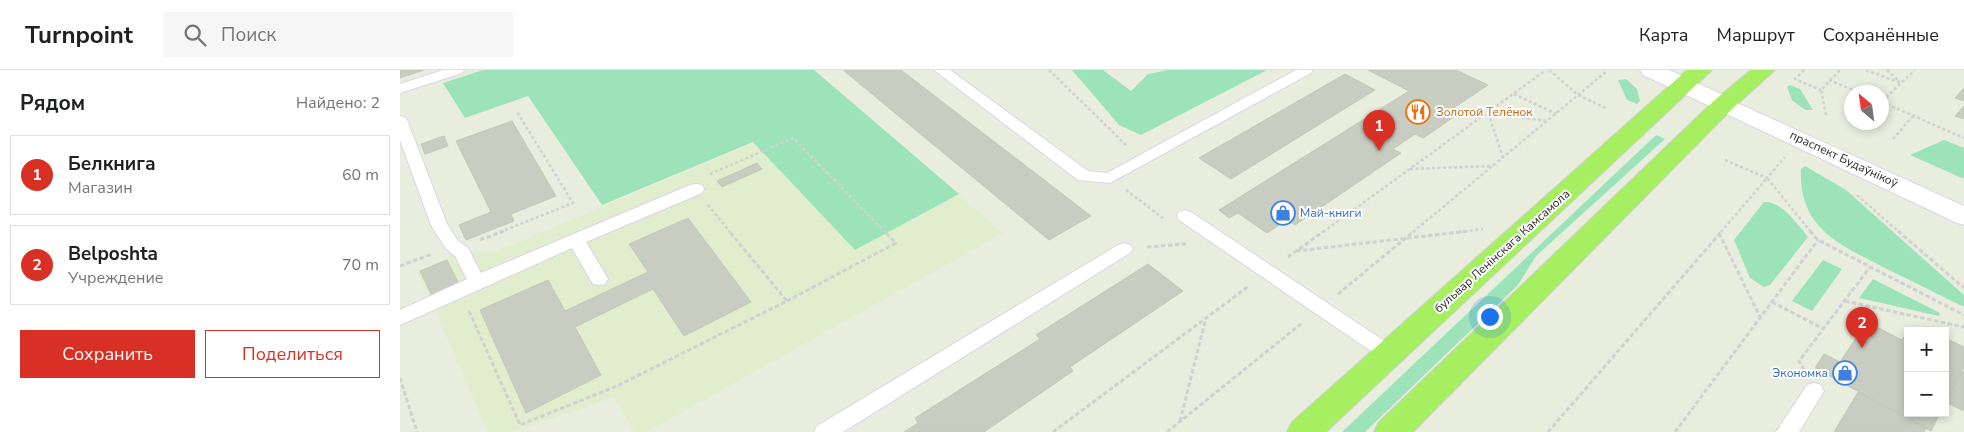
<!DOCTYPE html>
<html lang="ru">
<head>
<meta charset="utf-8">
<style>
	:root { --surface:#fff; --page:#f6f6f6; --text:#202124; --muted:#757577; --line:#e0e0e0; --accent:#d93025 }
	body { margin:0; font-family:"Nunito Sans",sans-serif; background:var(--page); color:var(--text) }
	.controls { position:absolute; right:15px; bottom:15px; display:grid; overflow:hidden; border-radius:0px; box-shadow:0 2px 8px #0003 }
	.controls button { width:45px; height:45px; display:grid; place-items:center; padding:0; border:0; border-bottom:1px solid var(--line); background:var(--surface); color:var(--text); font:25px sans-serif }
	.compass { position:absolute; left:1444px; top:15px; width:45px; height:45px; border-radius:50%; background:var(--surface); box-shadow:0 2px 8px #0003; rotate:331deg }
	.you { position:absolute; left:1089px; top:246px; width:18px; height:18px; margin:-12px; border:4px solid #fff; border-radius:50%; background:#1a73e8; box-shadow:0 0 0 8px #1a73e833 }
	.badge { display:grid; place-items:center; width:32px; height:32px; border-radius:50%; background:var(--accent); color:#fff; font-size:16px; font-weight:700 }
	.pin { position:absolute; translate:-50% -41px; filter:drop-shadow(0 1px 2px #0008) }
	.pin::after { content:''; position:absolute; top:26px; width:18px; height:15px; background:inherit; clip-path:polygon(0 0,100% 0,50% 100%) }
	.list { margin:0; padding:0; list-style:none }
	h2 { display:flex; justify-content:space-between; align-items:center; height:65px; margin:0; padding:0 20px; font-size:21px }
	h2 small { font-size:16px; font-weight:400; color:var(--muted) }
	.list li { display:grid; grid-template-columns:32px 1fr auto; gap:15px; align-items:center; box-sizing:border-box; height:80px; margin:0 10px 10px; padding:0 10px; border:1px solid var(--line); border-radius:0px }
	.list b { display:block; font-size:19px; white-space:nowrap }
	.list p { margin:0; font-size:16px; white-space:nowrap; color:var(--muted) }
	.list em { font-size:16px; font-style:normal; color:var(--muted) }
	.actions { display:flex; gap:10px; padding:15px 20px }
	.actions a { flex:1; padding:11px 0; border:1px solid var(--accent); border-radius:0px; text-align:center; font-size:18px; color:var(--accent) }
	.actions .main { background:var(--accent); color:#fff }
	.icon { flex:none; width:28px; height:28px; fill:none; stroke:currentColor; stroke-width:2; stroke-linecap:round; stroke-linejoin:round }
	.map { position:relative; flex:none; width:1564px; height:362px; overflow:hidden }
	header { display:flex; align-items:center; gap:30px; box-sizing:border-box; height:70px; padding:0 25px; background:var(--surface); border-bottom:1px solid var(--line) }
	header strong { font-size:24px }
	nav { display:flex; gap:28px; margin-inline-start:auto; font-size:18px }
	.search { width:350px; height:45px; background:var(--page); display:flex; align-items:center; gap:12px; box-sizing:border-box; padding:0 18px; border-radius:0px; color:var(--muted); font-size:19px }
	main { display:flex }
	aside { flex:1; background:var(--surface) }
	.map>svg:first-child { display:block }
</style>
</head>
<body>
<header>
<strong>Turnpoint</strong>
<div class="search"><svg class="icon" aria-label="search" viewBox="0 0 24 24"><circle cx="10" cy="10" r="6"/><path d="M15 15l6 6"/></svg>Поиск</div>
<nav><a>Карта</a><a>Маршрут</a><a>Сохранённые</a></nav>
</header>
<main>
<aside>
<h2>Рядом<small>Найдено: 2</small></h2>
<ul class="list">
<li><span class="badge">1</span><div><b>Белкнига</b><p>Магазин</p></div><em>60 m</em></li>
<li><span class="badge">2</span><div><b>Belposhta</b><p>Учреждение</p></div><em>70 m</em></li>
</ul>
<div class="actions"><a class="main">Сохранить</a><a>Поделиться</a></div>
</aside>
<div class="map">
<svg width="1564" height="362" viewBox="0 0 1564 362">
	<rect width="100%" height="100%" fill="#e8edde"/>
	<path fill="#e0eece" d="M 451,31 L 603,163 L 246,362 L 234,362 L 214,327 L 112,362 L 88,362 L 18,201 L 62,182 L 96,182 Z"/>
	<path fill="#9ce3b9" d="M 83,0 L 414,0 L 559,124 L 455,180 L 353,72 L 202,135 L 128,26 L 65,48 L 43,13 Z
		M 672,0 L 703,0 L 731,21 L 748,4 L 768,0 L 867,0 L 741,65 L 719,55 Z
		M 1226,9 L 1237,19 L 1240,31 L 1237,34 L 1227,30 L 1218,10 Z
		M 1390,15 L 1400,19 L 1413,40 L 1405,40 L 1392,30 L 1387,17 Z
		M 1256,65 L 1265,69 L 1136,186 L 1118,215 L 965,362 L 942,362 Z
		M 1544,70 L 1564,78 L 1564,109 L 1510,85 Z
		M 1405,96 L 1446,120 L 1564,225 L 1564,237 C 1539,225 1514,212 1489,200 C 1443,176 1398,160 1401,99 Z
		M 1364,132 C 1382,131 1397,154 1408,167 L 1370,215 L 1364,217 L 1350,208 L 1334,170 Z
		M 1423,190 L 1442,199 L 1412,241 L 1392,231 Z
		M 1473,209 L 1540,243 L 1539,246 L 1459,228 Z"/>
	<path fill="#c8ccc1" stroke="#c2c9b8" d="M 0,0 L 24,0 L 0,8 Z
		M 443,0 L 501,0 L 691,146 L 649,170 Z
		M 968,0 L 1056,0 L 1088,15 L 1049,41 L 1057,45 L 1023,68 L 1015,64 L 993,79 L 1001,83 L 895,155 L 887,150 L 867,163 L 838,143 L 829,148 L 819,140 L 1009,21 Z
		M 945,4 L 975,20 L 831,109 L 799,88 Z
		M 1564,18 L 1564,31 L 1555,28 Z
		M 1564,36 L 1564,49 L 1555,46 Z
		M 112,51 L 156,126 L 111,144 L 114,151 L 66,170 L 59,155 L 91,142 L 56,71 Z
		M 44,66 L 48,76 L 25,84 L 21,74 Z
		M 357,93 L 362,99 L 322,117 L 317,111 Z
		M 288,148 L 351,232 L 284,266 L 253,219 L 175,257 L 201,305 L 126,343 L 80,240 L 148,210 L 165,241 L 248,202 L 229,174 Z
		M 47,190 L 59,214 L 32,226 L 20,201 Z
		M 748,194 L 783,221 L 670,297 L 673,301 L 584,362 L 504,362 L 518,353 L 515,348 L 640,269 L 636,265 Z
		M 1467,252 L 1502,270 L 1508,261 L 1508,343 L 1540,343 L 1531,361 L 1415,298 L 1424,284 L 1440,292 Z
		M 1545,268 L 1564,277 L 1564,297 L 1545,333 Z
		M 1562,301 L 1564,302 L 1564,341 L 1546,332 Z
		M 1458,322 L 1526,358 L 1524,362 L 1434,362 Z"/>
	<g fill="none" stroke-linecap="round" stroke-linejoin="round">
		<g stroke="#ddd3e4" stroke-width="2">
			<path id="service" d="M 43,0 L 64,0 L 62,3 L 0,23 L 0,14 Z
				M 534,0 L 550,0 L 688,101 L 707,103 L 896,0 L 913,0 L 911,3 L 710,113 L 678,110 Z
				M 0,46 L 5,47 L 7,50 L 47,154 L 58,171 L 68,178 L 81,203 L 290,115 L 296,114 L 302,115 L 304,119 L 302,123 L 186,172 L 208,209 L 205,214 L 199,215 L 193,214 L 172,178 L 0,255 L 0,240 L 67,209 L 55,186 L 46,179 L 31,155 L 0,70 Z
				M 785,140 L 791,142 L 995,278 L 998,283 L 995,288 L 988,291 L 981,288 L 779,150 L 777,146 L 779,142 Z
				M 724,173 L 730,175 L 733,179 L 730,183 L 443,362 L 414,362 L 417,356 L 718,175 Z
				M 1414,313 L 1421,315 L 1424,321 L 1399,362 L 1376,362 L 1407,315 Z"/>
		</g>
		<g stroke="#ddd3e4" stroke-width="2">
			<path id="tertiary" d="M 1324,27 L 1564,136 L 1564,155 L 1555,152 L 1316,39 L 1313,34 L 1316,29 Z"/>
		</g>
		<g stroke="#ddd3e4" stroke-width="2">
			<path id="secondary" d="M 1240,0 L 1269,0 L 1332,29 L 1335,34 L 1332,39 L 1324,41 L 1316,39 L 1243,5 Z"/>
		</g>
		<g stroke="#d1d1d1" stroke-width="2">
			<path id="primary" d="M 1287,0 L 1312,0 L 926,362 L 887,362 L 892,352 Z
				M 1351,0 L 1375,0 L 1332,39 L 1013,362 L 974,362 L 979,352 L 1316,29 Z"/>
		</g>
		<path stroke="#d1d1d1" stroke-width="2.5" stroke-dasharray="3 2.5" stroke-linecap="butt" d="M 649,0 L 727,76
			M 1149,0 L 1178,25 L 1208,39
			M 1404,0 L 1395,9 L 1421,20
			M 1466,0 L 1501,13
			M 1487,0 L 1499,11
			M 1429,10 L 1458,22
			M 1114,24 L 1156,44
			M 1482,31 L 1515,0
			M 1482,32 L 1564,68
			M 1426,45 L 1421,20 L 1440,0
			M 1493,69 L 1513,46
			M 1103,88 L 1088,42 L 1146,51
			M 1325,90 L 1367,108 L 1385,87
			M 1010,99 L 1093,96
			M 310,104 L 393,68 L 485,162
			M 726,120 L 763,148
			M 1457,125 L 1499,162
			M 308,135 L 330,162
			M 100,162 L 173,133 L 117,42
			M 923,162 L 1146,0
			M 1013,162 L 1207,1
			M 1059,162 L 1083,159
			M 1321,162 L 1367,108 L 1411,162"/>
		<path stroke="#d1d1d1" stroke-width="3" stroke-dasharray="4.5 2.5" stroke-linecap="butt" d="M 1410,161 L 1418,170 L 1564,245
			M 1498,161 L 1564,218
			M 1319,163 L 1360,247
			M 80,170 L 104,161
			M 747,177 L 786,174
			M 896,181 L 1069,161
			M 888,187 L 924,161
			M 0,196 L 32,184
			M 938,224 L 1014,161
			M 387,231 L 496,173 L 484,161
			M 1445,231 L 1564,257
			M 1372,232 L 1424,259
			M 69,241 L 120,355 L 217,316 L 387,231 L 329,161
			M 1404,300 L 1399,291 L 1470,197
			M 0,308 L 17,362
			M 780,351 L 806,248
			M 653,362 L 849,216
			M 767,362 L 902,253
			M 1148,362 L 1322,161
			M 1275,362 L 1418,170"/>
		<use href="#service" fill="#fff" fill-rule="evenodd"/>
		<use href="#tertiary" fill="#fff" fill-rule="evenodd"/>
		<use href="#secondary" fill="#fff" fill-rule="evenodd"/>
		<use href="#primary" fill="#a5ef61" fill-rule="evenodd"/>
	</g>
	<defs>
		<g id="restaurant-ring" transform="scale(1.25)"><circle r="9.5" fill="#fff" stroke="#e8710a" stroke-width="1.5"/><path d="M-5-6h1v4h1v-4h1v4h1v-4h1v5L-1.5 .5V6h-2V.5L-5-1ZM5-6V6H3V1.5H1.5Q1.5-4 5-6Z" fill="#e8710a"/></g>
		<g id="shop-ring" transform="scale(1.25)"><circle r="9.5" fill="#fff" stroke="#3f7fe0" stroke-width="1.5"/><path d="M-5-2.5h2.3a2.7 3.5 0 0 1 5.4 0H5L5.5 6h-11ZM-1.5-2.5h3a1.5 2.3 0 0 0-3 0Z" fill="#3f7fe0"/></g>
	</defs>
	<g fill-rule="evenodd">
		<use href="#restaurant-ring" x="1018" y="42"/>
		<use href="#shop-ring" x="883" y="143"/>
		<use href="#shop-ring" x="1445" y="303"/>
	</g>
	<g text-anchor="middle" dominant-baseline="central" stroke-width="4" stroke-linejoin="round" paint-order="stroke">
		<g font-size="12" fill="#c56008" stroke="#fff" text-anchor="start">
			<text x="1036" y="42">Золотой Телёнок</text>
		</g>
		<g font-size="12" fill="#2c2c2c" stroke="#fff">
			<text transform="translate(1444 89) rotate(25)">праспект Будаўнікоў</text>
			<text transform="translate(1102 181) rotate(-42)">бульвар Ленінскага Камсамола</text>
		</g>
		<g font-size="12" fill="#366cbe" stroke="#fff" text-anchor="start">
			<text x="900" y="143">Май-книги</text>
			<text x="1428" y="303" text-anchor="end">Экономка</text>
		</g>
	</g>
</svg>
<div class="controls">
<button>+</button>
<button>−</button>
</div>
<svg class="compass" viewBox="-18 -18 36 36"><path d="M0-13l5 13h-10z" fill="#e53935"/><path d="M0 13l5-13h-10z" fill="#757577"/></svg>
<div class="you"></div>
<div class="pin badge" style="left:979px;top:81px">1</div>
<div class="pin badge" style="left:1462px;top:278px">2</div>
</div>
</main>
</body>
</html>
